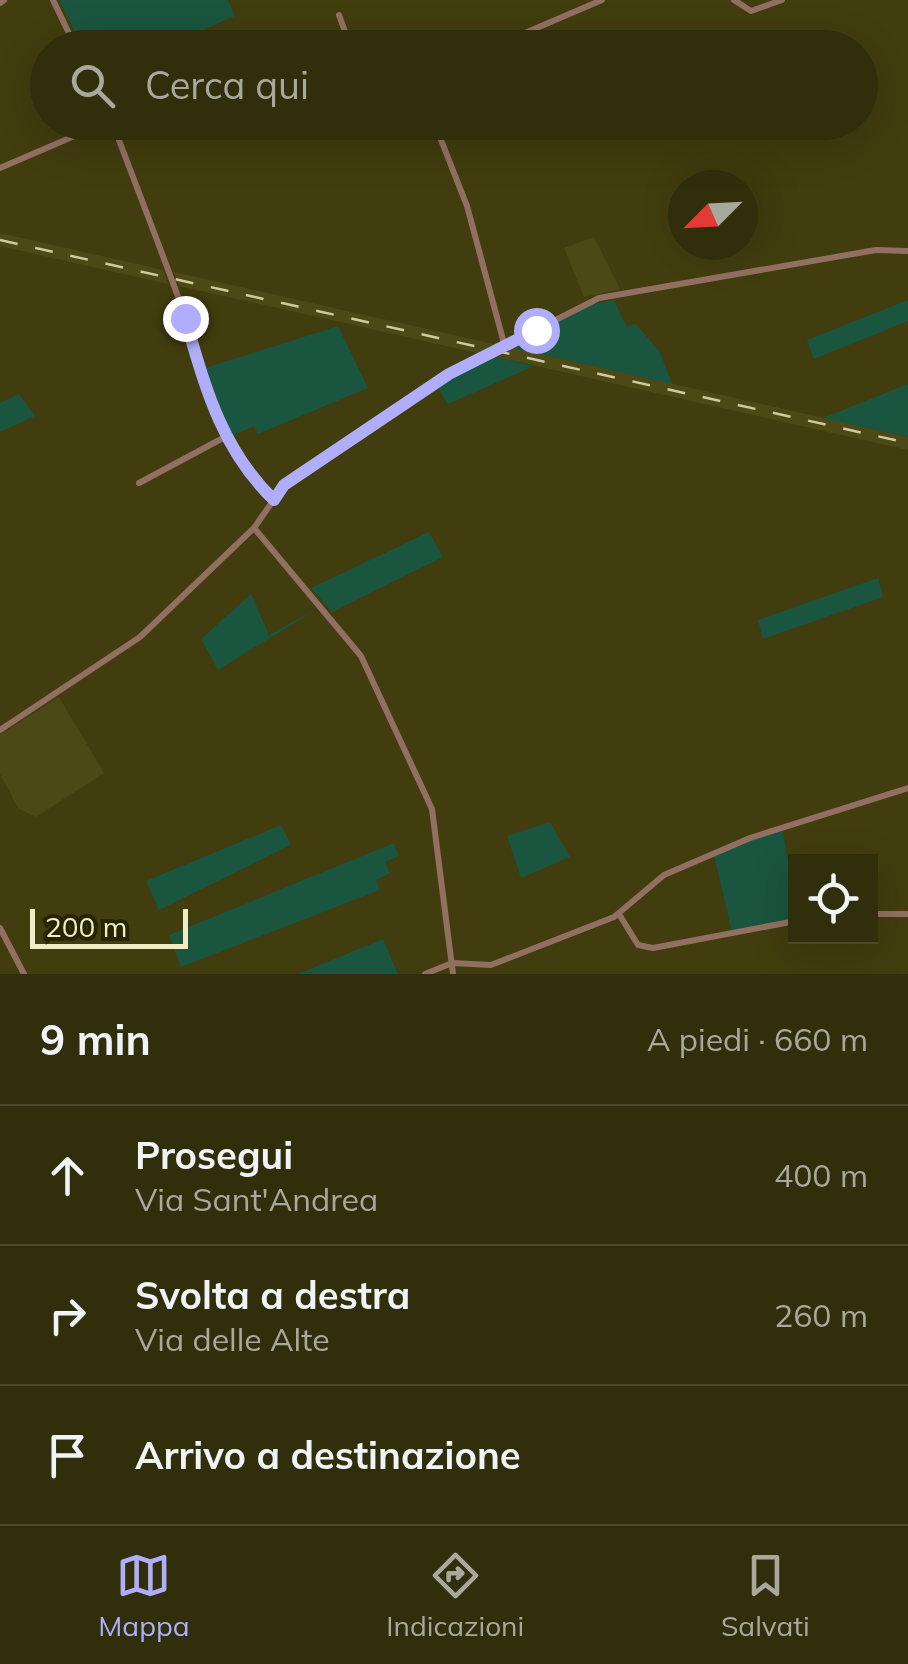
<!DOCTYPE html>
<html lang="it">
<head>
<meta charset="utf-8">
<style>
	:root { --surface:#312e0b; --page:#3d3a19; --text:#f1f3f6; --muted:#a8a89d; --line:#4c4a2c; --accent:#b0aefa }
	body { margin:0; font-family:Mulish,sans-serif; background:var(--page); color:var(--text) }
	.controls { position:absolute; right:30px; bottom:30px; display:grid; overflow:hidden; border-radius:0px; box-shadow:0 10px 40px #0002 }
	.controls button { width:90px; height:90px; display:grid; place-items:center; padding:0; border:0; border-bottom:2px solid var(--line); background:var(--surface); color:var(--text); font:50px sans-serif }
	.compass { position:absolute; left:668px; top:170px; width:90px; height:90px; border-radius:50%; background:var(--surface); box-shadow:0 10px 40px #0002; rotate:246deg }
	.scale { position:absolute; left:30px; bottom:25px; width:158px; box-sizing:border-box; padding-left:10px; border:5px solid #f0edc4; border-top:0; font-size:28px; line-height:35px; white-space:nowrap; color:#f0edc4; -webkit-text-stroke:8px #272400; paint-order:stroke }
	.stop { position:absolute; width:30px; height:30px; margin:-22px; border:8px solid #b0aefa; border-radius:50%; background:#fff }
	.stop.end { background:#b0aefa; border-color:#fff; box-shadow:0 2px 10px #0008 }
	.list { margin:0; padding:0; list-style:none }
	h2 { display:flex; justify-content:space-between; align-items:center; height:130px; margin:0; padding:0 40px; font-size:42px }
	h2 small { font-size:32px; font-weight:400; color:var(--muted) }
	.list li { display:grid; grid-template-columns:65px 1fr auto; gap:30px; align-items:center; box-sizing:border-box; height:140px; padding:0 40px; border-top:2px solid var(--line) }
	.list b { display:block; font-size:38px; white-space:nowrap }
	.list p { margin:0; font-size:32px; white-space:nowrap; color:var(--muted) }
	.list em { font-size:32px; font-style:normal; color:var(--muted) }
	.icon { flex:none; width:55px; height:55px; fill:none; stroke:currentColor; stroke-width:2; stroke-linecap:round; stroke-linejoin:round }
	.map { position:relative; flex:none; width:908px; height:974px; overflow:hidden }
	.search { position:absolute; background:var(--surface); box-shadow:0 10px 40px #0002; left:30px; right:30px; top:30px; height:110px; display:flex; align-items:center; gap:25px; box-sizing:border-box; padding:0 35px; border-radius:55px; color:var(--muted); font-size:38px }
	.sheet { height:550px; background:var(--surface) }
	nav { display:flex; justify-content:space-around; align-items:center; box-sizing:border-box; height:140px; border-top:2px solid var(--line); background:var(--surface); font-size:28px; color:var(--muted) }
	nav a { display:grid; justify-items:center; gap:5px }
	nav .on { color:var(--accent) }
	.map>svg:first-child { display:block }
</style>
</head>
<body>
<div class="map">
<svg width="908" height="974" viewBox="0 0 908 974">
	<rect width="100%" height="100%" fill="#413d0f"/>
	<path fill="#4d4916" d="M 0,233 L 163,270 L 168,284 L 0,246 Z
		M 594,237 L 620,289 L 584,297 L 564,248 Z
		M 174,272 L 338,309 L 494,344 L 477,353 L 336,321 L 179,286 Z
		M 510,347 L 908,437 L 908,450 L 492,356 Z
		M 59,697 L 104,773 L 36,817 L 18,808 L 0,774 L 0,735 Z"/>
	<path fill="#1a553f" d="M 59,0 L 228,0 L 235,16 L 164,47 L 82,47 Z
		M 614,300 L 626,326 L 636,324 L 660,352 L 672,384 L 510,347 L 587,306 Z
		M 908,300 L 908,321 L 814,359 L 807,340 Z
		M 338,326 L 368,388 L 258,434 L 254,426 L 230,437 L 205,368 Z
		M 492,356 L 534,366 L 448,404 L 437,386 Z
		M 908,384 L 908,437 L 823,418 Z
		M 19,394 L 35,416 L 0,432 L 0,403 Z
		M 429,532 L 443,557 L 332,612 L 311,588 Z
		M 878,578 L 883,597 L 763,639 L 758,620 Z
		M 251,594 L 269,635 L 317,609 L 218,670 L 201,639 Z
		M 550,822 L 570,857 L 521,878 L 507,836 Z
		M 281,825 L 291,845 L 159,910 L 146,881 Z
		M 782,829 L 795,896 L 795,920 L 732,932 L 713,851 Z
		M 394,843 L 399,856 L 385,862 L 390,873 L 376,880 L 380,890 L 181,967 L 169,935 Z
		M 383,939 L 398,974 L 298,974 Z"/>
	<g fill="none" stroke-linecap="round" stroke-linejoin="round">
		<path stroke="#927061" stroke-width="6" d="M 53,0 L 76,48
			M 734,0 L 751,11 L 782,0
			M 0,3 L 4,0
			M 339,15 L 351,48
			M 490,48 L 602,0
			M 112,122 C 135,182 158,242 180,302 C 205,374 217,444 273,500
			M 434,122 L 467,206 L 505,347
			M 0,168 L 107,122
			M 139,483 L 225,437
			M 254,528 L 361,656 L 432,809 L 453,974
			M 0,730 L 140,637 L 254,528 L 284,485 L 449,374 L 599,298 L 876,250 L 908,251
			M 619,914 L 638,945 L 653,948 L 796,921
			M 870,914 L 908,914
			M 0,928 L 24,974
			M 425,974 L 452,963 L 491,965 L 614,917 L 664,875 L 750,838 L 908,788"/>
		<path stroke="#cdcaa0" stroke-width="2.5" stroke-dasharray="18 18" stroke-linecap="butt" d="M 0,240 L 908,443"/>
	</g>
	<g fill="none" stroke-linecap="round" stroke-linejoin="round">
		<path stroke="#b0aefa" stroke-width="12" d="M 185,318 C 205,386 221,449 274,500 L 284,485 L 449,374 L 536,330"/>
	</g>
</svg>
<div class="controls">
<button><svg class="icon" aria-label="locate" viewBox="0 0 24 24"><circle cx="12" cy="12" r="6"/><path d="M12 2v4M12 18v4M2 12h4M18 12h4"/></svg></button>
</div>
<svg class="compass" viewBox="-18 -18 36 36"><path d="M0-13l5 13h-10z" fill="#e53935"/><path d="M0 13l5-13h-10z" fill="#a8a89d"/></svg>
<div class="scale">200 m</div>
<div class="stop" style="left:536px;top:330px"></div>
<div class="stop end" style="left:185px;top:318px"></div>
<div class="search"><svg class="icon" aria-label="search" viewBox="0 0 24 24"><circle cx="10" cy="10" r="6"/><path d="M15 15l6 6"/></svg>Cerca qui</div>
</div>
<section class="sheet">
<h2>9 min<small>A piedi · 660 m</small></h2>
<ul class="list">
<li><svg class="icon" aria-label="ahead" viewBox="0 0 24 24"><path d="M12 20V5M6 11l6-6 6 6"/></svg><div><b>Prosegui</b><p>Via Sant'Andrea</p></div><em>400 m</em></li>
<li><svg class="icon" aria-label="right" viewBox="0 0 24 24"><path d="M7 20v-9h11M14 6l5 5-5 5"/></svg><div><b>Svolta a destra</b><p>Via delle Alte</p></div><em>260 m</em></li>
<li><svg class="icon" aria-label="arrive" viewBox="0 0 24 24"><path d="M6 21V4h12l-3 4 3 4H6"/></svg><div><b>Arrivo a destinazione</b></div></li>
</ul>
</section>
<nav>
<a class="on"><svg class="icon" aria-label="map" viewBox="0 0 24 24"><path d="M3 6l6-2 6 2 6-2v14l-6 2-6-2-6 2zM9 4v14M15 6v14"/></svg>Mappa</a>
<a><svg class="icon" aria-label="directions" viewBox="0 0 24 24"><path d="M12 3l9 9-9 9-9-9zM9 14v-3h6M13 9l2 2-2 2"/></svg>Indicazioni</a>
<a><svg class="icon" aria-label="saved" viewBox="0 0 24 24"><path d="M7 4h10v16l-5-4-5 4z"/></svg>Salvati</a>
</nav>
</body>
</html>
